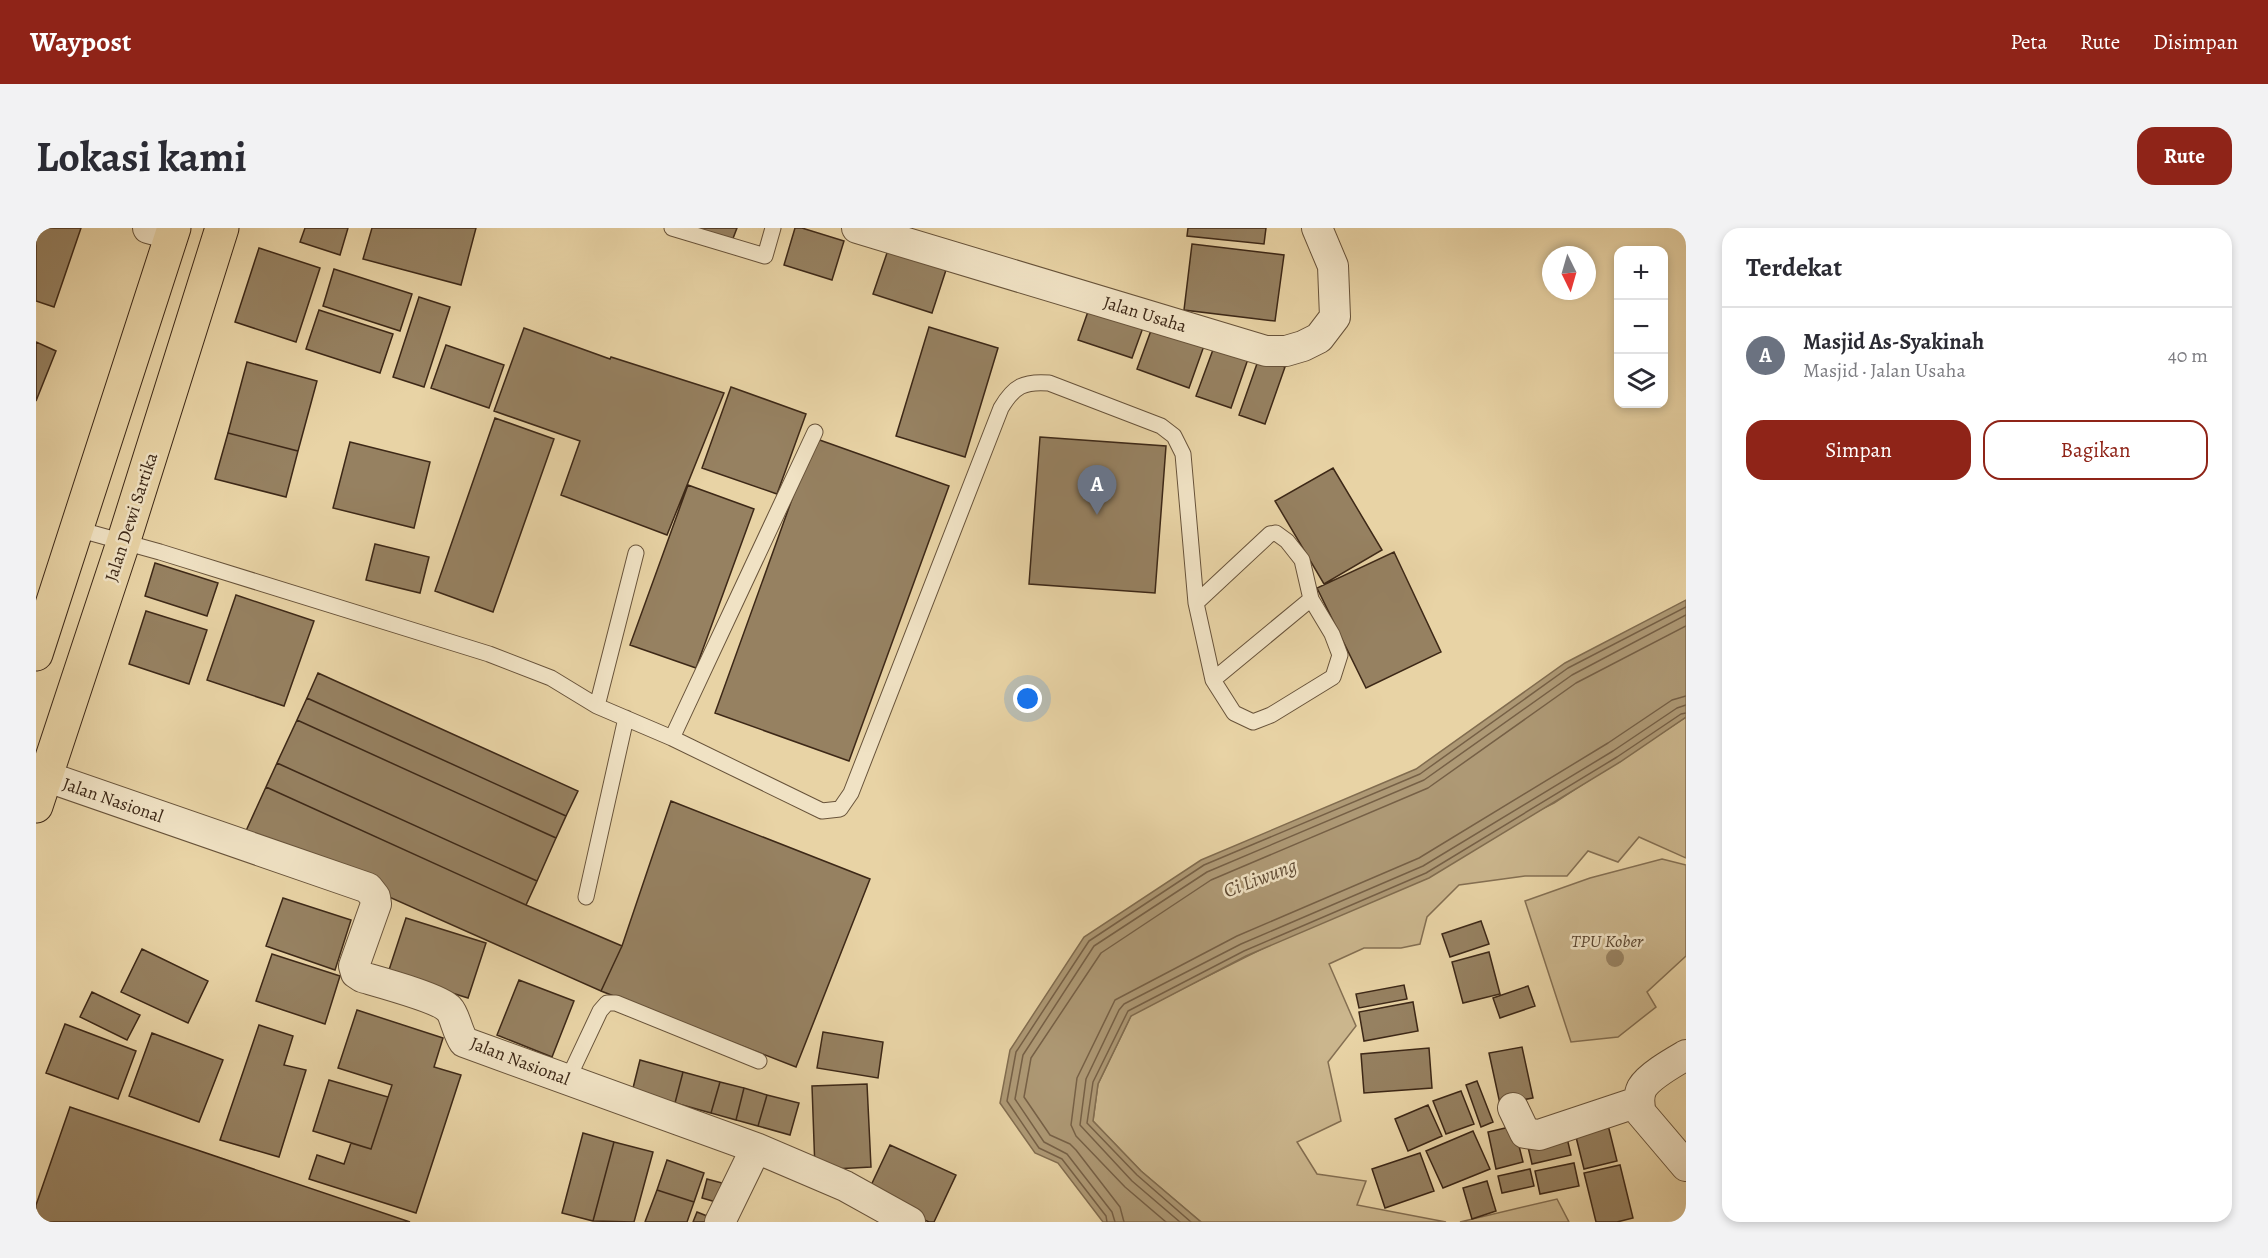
<!DOCTYPE html>
<html lang="id">
<head>
<meta charset="utf-8">
<style>
	:root { --surface:#fff; --page:#f2f2f3; --text:#2b2b33; --muted:#7c7c81; --line:#e1e1e2; --accent:#8f2418 }
	body { margin:0; font-family:Alegreya,serif; background:var(--page); color:var(--text) }
	.controls { position:absolute; right:18px; top:18px; display:grid; overflow:hidden; border-radius:12px; box-shadow:0 3px 9px #0003 }
	.controls button { width:54px; height:54px; display:grid; place-items:center; padding:0; border:0; border-bottom:2px solid var(--line); background:var(--surface); color:var(--text); font:30px sans-serif }
	.compass { position:absolute; left:1506px; top:18px; width:54px; height:54px; border-radius:50%; background:var(--surface); box-shadow:0 3px 9px #0003; rotate:175deg }
	.you { position:absolute; left:992px; top:471px; width:21px; height:21px; margin:-15px; border:4px solid #fff; border-radius:50%; background:#1a73e8; box-shadow:0 0 0 9px #1a73e833 }
	.badge { display:grid; place-items:center; width:39px; height:39px; border-radius:50%; background:var(--accent); color:#fff; font-size:20px; font-weight:700 }
	.pin { position:absolute; translate:-50% -50px; filter:drop-shadow(0 2px 3px #0008) }
	.pin::after { content:''; position:absolute; top:32px; width:21px; height:18px; background:inherit; clip-path:polygon(0 0,100% 0,50% 100%) }
	.list { margin:0; padding:0; list-style:none }
	h2 { display:flex; justify-content:space-between; align-items:center; height:78px; margin:0; padding:0 24px; font-size:26px }
	h2 small { font-size:20px; font-weight:400; color:var(--muted) }
	.list li { display:grid; grid-template-columns:39px 1fr auto; gap:18px; align-items:center; box-sizing:border-box; height:96px; padding:0 24px; border-top:2px solid var(--line) }
	.list b { display:block; font-size:22px; white-space:nowrap }
	.list p { margin:0; font-size:20px; white-space:nowrap; color:var(--muted) }
	.list em { font-size:20px; font-style:normal; color:var(--muted) }
	.actions { display:flex; gap:12px; padding:18px 24px }
	.actions a { flex:1; padding:14px 0; border:2px solid var(--accent); border-radius:18px; text-align:center; font-size:21px; color:var(--accent) }
	.actions .main { background:var(--accent); color:#fff }
	.icon { flex:none; width:33px; height:33px; fill:none; stroke:currentColor; stroke-width:2; stroke-linecap:round; stroke-linejoin:round }
	.map { position:relative; flex:none; width:1650px; height:994px; overflow:hidden; border-radius:18px }
	header { display:flex; align-items:center; gap:36px; box-sizing:border-box; height:84px; padding:0 30px; background:var(--accent); color:#fff }
	header strong { font-size:28px }
	nav { display:flex; gap:33px; margin-inline-start:auto; font-size:21px }
	.intro { display:flex; align-items:center; justify-content:space-between; box-sizing:border-box; height:144px; padding:0 36px }
	h1 { margin:0; font-size:42px }
	.button { padding:15px 27px; border-radius:18px; background:var(--accent); color:#fff; font-size:21px; font-weight:700 }
	main { display:flex; gap:36px; padding:0 36px }
	aside { flex:1; background:var(--surface); border-radius:18px; box-shadow:0 3px 9px #0003 }
	.map>svg:first-child { display:block }
</style>
</head>
<body>
<header>
<strong>Waypost</strong>
<nav><a>Peta</a><a>Rute</a><a>Disimpan</a></nav>
</header>
<div class="intro"><h1>Lokasi kami</h1><a class="button">Rute</a></div>
<main>
<div class="map">
<svg width="1650" height="994" viewBox="0 0 1650 994">
	<rect width="100%" height="100%" fill="#e8d3a5"/>
	<filter id="stains"><feTurbulence type="fractalNoise" baseFrequency=".00333" numOctaves="4"/><feColorMatrix values="0 0 0 0 .2 0 0 0 0 .09 0 0 0 0 .02 0 0 0 .5 -.17"/></filter>
	<radialGradient id="worn" r=".72"><stop offset=".6" stop-color="#630" stop-opacity="0"/><stop offset="1" stop-color="#630" stop-opacity=".3"/></radialGradient>
	<path fill="#cbb68d" stroke="#846f52" stroke-width="1.5" d="M 1650,489 L 1650,630 L 1603,609 L 1582,634 L 1552,623 L 1531,648 L 1489,648 L 1423,657 L 1391,689 L 1384,716 L 1365,720 L 1328,720 L 1293,736 L 1320,798 L 1292,834 L 1305,893 L 1261,914 L 1281,946 L 1330,953 L 1321,977 L 1410,994 L 1165,994 L 1105,943 L 1057,893 L 1062,856 L 1096,786 L 1518,575 Z
		M 1626,631 L 1650,637 L 1650,728 L 1611,764 L 1620,779 L 1582,809 L 1535,814 L 1489,673 L 1554,650 Z
		M 1521,971 L 1533,994 L 1424,994 Z"/>
	<path fill="#ae9975" stroke="#816c4f" stroke-width="1.5" d="M 1650,372 L 1650,489 L 1584,534 L 1393,650 L 1210,728 L 1095,788 L 1062,856 L 1057,893 L 1105,943 L 1165,994 L 1067,994 L 1022,935 L 999,925 L 964,875 L 974,822 L 1048,709 L 1165,632 L 1380,541 L 1529,435 Z"/>
	<g fill="none" stroke-linecap="round" stroke-linejoin="round">
		<path stroke="#766046" stroke-width="1.5" d="M 1071,994 L 1070,988 L 1026,931 L 1003,920 L 971,873 L 980,824 L 1053,713 L 1168,637 L 1384,546 L 1532,440 L 1650,379
			M 1079,994 L 1076,984 L 1031,926 L 1008,914 L 979,871 L 987,827 L 1058,718 L 1171,644 L 1388,552 L 1536,447 L 1650,387
			M 1088,994 L 1084,979 L 1040,922 L 1034,916 L 1014,907 L 988,869 L 995,830 L 1065,725 L 1175,652 L 1392,560 L 1540,455 L 1650,398
			M 1130,994 L 1089,959 L 1040,908 L 1035,897 L 1041,850 L 1079,772 L 1201,708 L 1383,630 L 1572,515 L 1636,472 L 1650,468
			M 1144,994 L 1096,953 L 1044,897 L 1050,851 L 1083,782 L 1088,776 L 1205,716 L 1387,638 L 1577,523 L 1641,480 L 1650,477
			M 1155,994 L 1101,947 L 1051,895 L 1057,854 L 1092,783 L 1208,723 L 1390,645 L 1581,529 L 1645,486 L 1650,485"/>
	</g>
	<path fill="#968161" stroke="#3d2817" stroke-width="1.5" d="M 0,0 L 45,0 L 18,79 L 0,73 Z
		M 269,0 L 312,0 L 304,27 L 264,14 Z
		M 336,0 L 440,0 L 425,57 L 327,31 Z
		M 659,0 L 701,0 L 696,13 Z
		M 759,0 L 766,0 L 808,13 L 796,52 L 748,37 Z
		M 1152,0 L 1230,0 L 1228,16 L 1151,8 Z
		M 1156,16 L 1248,27 L 1239,93 L 1148,82 Z
		M 223,20 L 284,40 L 260,114 L 199,94 Z
		M 852,22 L 910,42 L 896,85 L 837,66 Z
		M 298,41 L 376,66 L 364,103 L 287,78 Z
		M 383,69 L 414,79 L 388,159 L 357,149 Z
		M 1055,75 L 1109,94 L 1096,130 L 1042,112 Z
		M 283,82 L 357,106 L 344,145 L 270,121 Z
		M 1117,97 L 1169,115 L 1153,160 L 1101,141 Z
		M 893,99 L 962,120 L 929,229 L 860,208 Z
		M 488,100 L 574,131 L 575,129 L 688,165 L 631,307 L 525,267 L 544,213 L 458,183 Z
		M 0,114 L 20,123 L 0,173 Z
		M 410,117 L 468,137 L 453,180 L 395,160 Z
		M 1178,119 L 1212,131 L 1195,180 L 1160,168 Z
		M 1223,130 L 1249,139 L 1229,196 L 1203,187 Z
		M 211,134 L 281,153 L 262,223 L 192,205 Z
		M 695,159 L 770,186 L 741,266 L 666,240 Z
		M 459,190 L 518,211 L 457,384 L 399,363 Z
		M 192,205 L 262,223 L 250,269 L 179,251 Z
		M 1004,209 L 1130,218 L 1119,365 L 993,356 Z
		M 778,210 L 913,258 L 813,533 L 679,485 Z
		M 314,214 L 394,234 L 378,300 L 297,280 Z
		M 1297,240 L 1346,322 L 1288,356 L 1239,273 Z
		M 652,257 L 718,281 L 660,440 L 594,417 Z
		M 339,316 L 393,329 L 384,365 L 330,352 Z
		M 1358,324 L 1405,424 L 1330,460 L 1281,360 Z
		M 119,335 L 182,355 L 171,388 L 109,368 Z
		M 200,367 L 278,393 L 248,478 L 171,452 Z
		M 110,383 L 171,402 L 153,456 L 93,436 Z
		M 282,445 L 542,563 L 530,588 L 271,470 Z
		M 271,470 L 530,588 L 520,610 L 261,492 Z
		M 261,492 L 520,610 L 501,653 L 241,535 Z
		M 241,535 L 501,653 L 490,677 L 230,559 Z
		M 230,559 L 490,677 L 586,718 L 565,763 L 209,605 Z
		M 635,573 L 834,651 L 760,839 L 565,763 L 586,718 Z
		M 247,670 L 315,692 L 299,742 L 230,718 Z
		M 370,690 L 450,715 L 432,770 L 352,745 Z
		M 1445,693 L 1453,716 L 1414,729 L 1406,706 Z
		M 106,721 L 172,753 L 152,795 L 85,764 Z
		M 1453,724 L 1464,766 L 1427,775 L 1416,734 Z
		M 236,726 L 304,748 L 289,796 L 220,773 Z
		M 483,752 L 538,773 L 516,829 L 461,807 Z
		M 1368,757 L 1371,771 L 1323,780 L 1320,766 Z
		M 1492,758 L 1499,778 L 1464,790 L 1457,770 Z
		M 56,764 L 104,787 L 91,812 L 44,789 Z
		M 1377,774 L 1382,803 L 1328,813 L 1323,784 Z
		M 321,782 L 407,810 L 398,839 L 425,847 L 380,985 L 273,951 L 281,927 L 308,936 L 315,915 L 335,921 L 356,857 L 302,840 Z
		M 29,796 L 100,823 L 82,871 L 10,845 Z
		M 223,797 L 257,808 L 248,837 L 270,842 L 243,929 L 184,912 Z
		M 787,804 L 847,814 L 842,850 L 781,840 Z
		M 116,805 L 187,832 L 163,894 L 93,868 Z
		M 1486,819 L 1497,870 L 1464,876 L 1453,825 Z
		M 1393,820 L 1396,860 L 1328,865 L 1325,826 Z
		M 604,832 L 647,844 L 639,875 L 596,864 Z
		M 647,844 L 684,854 L 675,885 L 639,875 Z
		M 293,852 L 352,869 L 335,921 L 277,903 Z
		M 1441,853 L 1457,894 L 1445,899 L 1430,857 Z
		M 684,854 L 708,860 L 700,892 L 675,885 Z
		M 831,856 L 835,939 L 779,942 L 776,858 Z
		M 708,860 L 731,867 L 722,898 L 700,892 Z
		M 1425,863 L 1438,896 L 1410,906 L 1397,873 Z
		M 731,867 L 763,875 L 754,907 L 722,898 Z
		M 1392,877 L 1406,908 L 1372,923 L 1359,891 Z
		M 34,879 L 374,994 L 0,994 L 0,977 Z
		M 1570,889 L 1581,933 L 1548,941 L 1537,897 Z
		M 1478,898 L 1487,934 L 1460,941 L 1452,904 Z
		M 1437,903 L 1454,941 L 1407,960 L 1390,923 Z
		M 547,905 L 578,914 L 557,993 L 526,985 Z
		M 1531,910 L 1535,927 L 1496,936 L 1492,919 Z
		M 578,914 L 617,924 L 598,994 L 557,993 Z
		M 854,917 L 920,947 L 898,994 L 893,994 L 831,966 Z
		M 1384,925 L 1398,963 L 1349,980 L 1336,941 Z
		M 631,932 L 668,945 L 658,974 L 621,962 Z
		M 1538,935 L 1543,958 L 1504,966 L 1499,943 Z
		M 1584,937 L 1597,990 L 1581,994 L 1560,994 L 1548,945 Z
		M 1494,941 L 1498,958 L 1466,965 L 1462,948 Z
		M 671,951 L 686,955 L 680,974 L 666,970 Z
		M 1451,953 L 1460,983 L 1436,991 L 1427,960 Z
		M 621,962 L 658,974 L 651,994 L 609,994 Z
		M 661,984 L 676,990 L 674,994 L 657,994 Z"/>
	<g fill="none" stroke-linecap="round" stroke-linejoin="round">
		<g stroke="#68533a" stroke-width="17">
			<path id="lane" d="M 636,0 L 729,28 L 737,0
				M 41,301 L 124,324 L 453,426 L 515,450 L 561,478 L 636,510 L 786,583 L 804,581 L 815,565 L 965,180 C 978,158 988,153 1013,155 L 1125,198 L 1138,208 L 1147,226 L 1160,375 L 1177,452 L 1198,485 L 1217,494 L 1235,487 L 1297,449 L 1304,427 L 1296,406 L 1275,371 L 1266,332 L 1251,313 L 1240,305 L 1234,306 L 1160,375
				M 1177,452 L 1275,371
				M 561,478 L 600,325
				M 636,510 L 779,204
				M 550,669 L 590,490
				M 532,851 L 564,783 L 571,775 L 580,775 L 723,833"/>
		</g>
		<g stroke="#68533a" stroke-width="32">
			<path id="street" d="M 112,0 L 123,3 L 137,4
				M 821,0 L 1230,123 L 1250,123 L 1267,118 L 1283,110 L 1299,89 L 1297,38 L 1281,0
				M 0,545 L 332,660 L 339,669 L 340,676 L 318,738 L 320,745 L 326,749 C 343,754 403,770 413,781 C 419,787 421,804 428,814 L 720,920 L 809,958 L 874,994
				M 1650,827 C 1638,834 1613,848 1606,860 C 1602,868 1603,877 1605,885 L 1650,938
				M 1477,880 L 1489,905 L 1503,907 L 1602,874
				M 684,994 L 720,920"/>
		</g>
		<g stroke="#3d2817" stroke-width="35">
			<path id="primary" d="M 0,426 L 138,0
				M 0,578 L 87,315 L 186,0"/>
		</g>
		<use href="#lane" stroke="#f0e2c4" stroke-width="15"/>
		<use href="#street" stroke="#f0e2c4" stroke-width="30"/>
		<use href="#primary" stroke="#e8d3a5" stroke-width="33"/>
	</g>
	<circle fill="#998464" cx="1579" cy="730" r="9"/>
	<g text-anchor="middle" dominant-baseline="central" stroke-width="5" stroke-linejoin="round" paint-order="stroke">
		<g font-size="18" fill="#3d2817" stroke="#f0e2c4">
			<text transform="translate(1109 86) rotate(17)">Jalan Usaha</text>
			<text transform="translate(95 289) rotate(-72)">Jalan Dewi Sartika</text>
			<text transform="translate(77 572) rotate(19)">Jalan Nasional</text>
			<text transform="translate(484 833) rotate(21)">Jalan Nasional</text>
		</g>
		<g font-size="18" font-style="italic" fill="#59442f" stroke="#f0e2c4">
			<text x="1571" y="713">TPU Kober</text>
		</g>
		<g font-size="20" font-style="italic" fill="#5f4a33" stroke="#f0e2c4">
			<text transform="translate(1224 650) rotate(-21)">Ci Liwung</text>
		</g>
	</g>
	<rect width="100%" height="100%" filter="url(#stains)"/>
	<rect width="100%" height="100%" fill="url(#worn)"/>
</svg>
<div class="controls">
<button>+</button>
<button>−</button>
<button><svg class="icon" aria-label="layers" viewBox="0 0 24 24"><path d="M12 4l9 5-9 5-9-5zM3 14l9 5 9-5"/></svg></button>
</div>
<svg class="compass" viewBox="-18 -18 36 36"><path d="M0-13l5 13h-10z" fill="#e53935"/><path d="M0 13l5-13h-10z" fill="#7c7c81"/></svg>
<div class="you"></div>
<div class="pin badge" style="left:1061px;top:287px;background:#6b7280">A</div>
</div>
<aside>
<h2>Terdekat<small></small></h2>
<ul class="list">
<li><span class="badge" style="background:#6b7280">A</span><div><b>Masjid As-Syakinah</b><p>Masjid · Jalan Usaha</p></div><em>40 m</em></li>
</ul>
<div class="actions"><a class="main">Simpan</a><a>Bagikan</a></div>
</aside>
</main>
</body>
</html>
